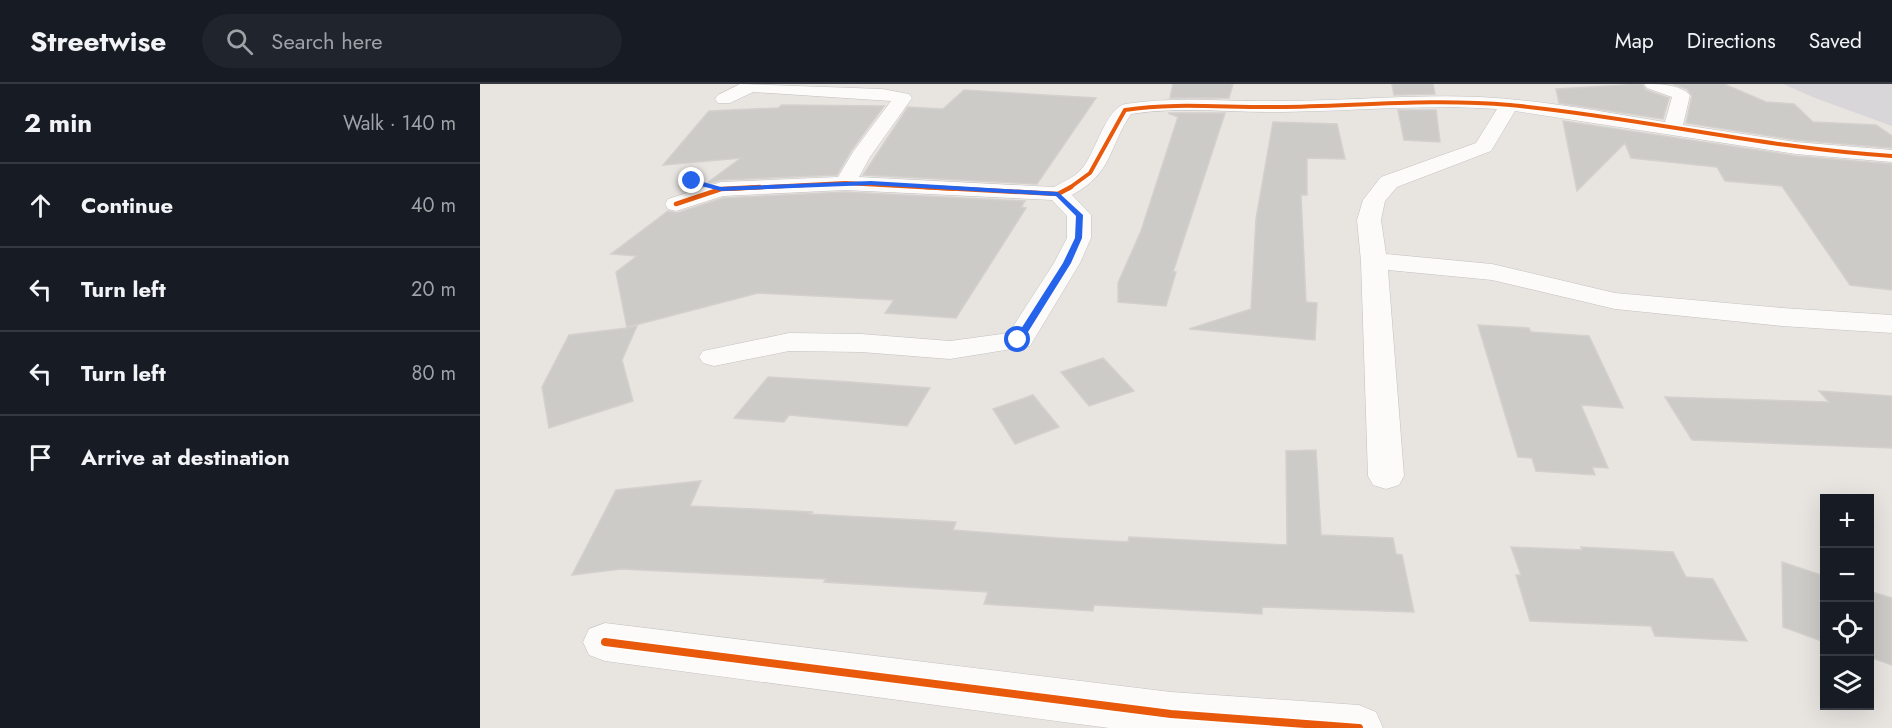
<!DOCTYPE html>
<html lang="en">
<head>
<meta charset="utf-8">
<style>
	:root { --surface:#171b24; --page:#20242c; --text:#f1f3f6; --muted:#9ea1a6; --line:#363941 }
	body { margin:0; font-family:Jost,sans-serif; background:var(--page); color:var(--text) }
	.controls { position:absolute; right:18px; bottom:18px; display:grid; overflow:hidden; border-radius:0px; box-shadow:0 6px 24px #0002 }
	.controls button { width:54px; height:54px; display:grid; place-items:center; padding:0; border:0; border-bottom:2px solid var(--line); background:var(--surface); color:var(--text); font:30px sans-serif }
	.stop { position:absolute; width:18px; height:18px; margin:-14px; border:4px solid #2563eb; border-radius:50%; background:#fff }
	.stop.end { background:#2563eb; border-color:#fff; box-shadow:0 2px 6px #0008 }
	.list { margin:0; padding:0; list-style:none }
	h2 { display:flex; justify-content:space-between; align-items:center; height:78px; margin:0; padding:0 24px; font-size:26px }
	h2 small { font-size:20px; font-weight:400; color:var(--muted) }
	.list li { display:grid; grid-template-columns:39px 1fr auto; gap:18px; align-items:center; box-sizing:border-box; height:84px; padding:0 24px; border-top:2px solid var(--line) }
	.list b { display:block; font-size:22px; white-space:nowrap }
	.list em { font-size:20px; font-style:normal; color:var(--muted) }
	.icon { flex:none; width:33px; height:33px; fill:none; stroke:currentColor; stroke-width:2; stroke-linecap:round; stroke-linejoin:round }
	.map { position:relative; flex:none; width:1412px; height:644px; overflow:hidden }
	header { display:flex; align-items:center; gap:36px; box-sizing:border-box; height:84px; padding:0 30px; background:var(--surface); border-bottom:2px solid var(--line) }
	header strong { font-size:28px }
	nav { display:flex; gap:33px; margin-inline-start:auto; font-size:21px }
	.search { width:420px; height:54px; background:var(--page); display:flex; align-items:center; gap:15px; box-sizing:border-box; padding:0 21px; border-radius:33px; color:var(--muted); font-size:22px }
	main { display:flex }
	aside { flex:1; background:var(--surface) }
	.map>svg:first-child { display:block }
</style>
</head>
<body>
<header>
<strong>Streetwise</strong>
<div class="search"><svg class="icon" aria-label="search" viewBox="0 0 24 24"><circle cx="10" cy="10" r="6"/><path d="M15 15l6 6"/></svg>Search here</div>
<nav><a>Map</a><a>Directions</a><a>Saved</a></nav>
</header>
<main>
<aside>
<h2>2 min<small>Walk · 140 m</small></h2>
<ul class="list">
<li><svg class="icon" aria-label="ahead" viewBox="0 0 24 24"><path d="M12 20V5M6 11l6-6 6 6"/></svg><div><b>Continue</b></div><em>40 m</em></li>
<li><svg class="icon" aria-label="left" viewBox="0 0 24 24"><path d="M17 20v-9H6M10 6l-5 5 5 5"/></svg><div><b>Turn left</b></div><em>20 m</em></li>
<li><svg class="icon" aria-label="left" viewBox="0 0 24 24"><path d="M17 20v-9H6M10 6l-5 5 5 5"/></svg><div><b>Turn left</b></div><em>80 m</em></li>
<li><svg class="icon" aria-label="arrive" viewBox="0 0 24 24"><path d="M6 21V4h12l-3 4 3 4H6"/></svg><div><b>Arrive at destination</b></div></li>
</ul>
</aside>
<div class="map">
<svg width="1412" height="644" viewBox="0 0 1412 644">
	<rect width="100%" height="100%" fill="#e8e5e1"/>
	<path fill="#d8d6d8" d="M 1303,0 L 1412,0 L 1412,42 L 1335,14 Z"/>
	<path fill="#cdcbc8" stroke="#d3d0cd" stroke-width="1.5" d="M 693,0 L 753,0 L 749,14 L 690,14 Z
		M 912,0 L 953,0 L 955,10 L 914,11 Z
		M 1162,0 L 1166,6 L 1189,14 L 1183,35 L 1079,19 L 1076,5 Z
		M 1193,0 L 1244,0 L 1286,18 L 1314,20 L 1333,38 L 1396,41 L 1412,52 L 1412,64 L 1316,56 L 1206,39 L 1212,12 L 1207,5 Z
		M 484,6 L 616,14 L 557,100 L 383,91 L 428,23 L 463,25 Z
		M 302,21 L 404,22 L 371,67 L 357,91 L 241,96 L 224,101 L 261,74 L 183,81 L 229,27 L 298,24 Z
		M 918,26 L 956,26 L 960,58 L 924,56 Z
		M 688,29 L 745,29 L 693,188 L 696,188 L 686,222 L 638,218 L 638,199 L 661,147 L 698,33 Z
		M 1083,37 L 1316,72 L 1412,80 L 1412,206 L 1370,201 L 1302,102 L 1245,97 L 1237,83 L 1151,74 L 1145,59 L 1097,107 Z
		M 793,38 L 857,40 L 865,75 L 827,74 L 827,111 L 821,111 L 826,218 L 837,219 L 835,256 L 709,245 L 771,225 L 776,135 Z
		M 365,108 L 545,117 L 541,123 L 546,124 L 476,234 L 405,229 L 414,216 L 278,209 L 148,243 L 157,242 L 142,276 L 153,317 L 69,344 L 62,303 L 89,251 L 147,244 L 136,188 L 157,172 L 131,170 L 188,127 L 197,129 L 243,114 Z
		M 998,241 L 1049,244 L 1051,248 L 1109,252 L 1143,324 L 1101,321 L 1128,384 L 1112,383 L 1115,391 L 1056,387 L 1052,374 L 1038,373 Z
		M 623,274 L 654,307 L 609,322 L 581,288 Z
		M 288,293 L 371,298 L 450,304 L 427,342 L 309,331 L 304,338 L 254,334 Z
		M 1339,307 L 1412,312 L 1412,364 L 1212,356 L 1185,313 L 1349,318 Z
		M 553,311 L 579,343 L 535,360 L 513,325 Z
		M 836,366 L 841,451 L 913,454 L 916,470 L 922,471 L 934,528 L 782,523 L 782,530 L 614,521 L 613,527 L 504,520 L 508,508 L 344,498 L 346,495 L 141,485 L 92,491 L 136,406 L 221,397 L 210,422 L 333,428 L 328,430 L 476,438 L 473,446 L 577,454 L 648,458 L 649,453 L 807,461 L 806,367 Z
		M 1031,463 L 1102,466 L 1101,463 L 1193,468 L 1206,493 L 1233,495 L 1267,557 L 1175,552 L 1171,542 L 1050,537 L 1036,491 L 1041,491 Z
		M 1302,478 L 1344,492 L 1344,558 L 1303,543 Z
		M 1389,507 L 1412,514 L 1412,581 L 1389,573 Z"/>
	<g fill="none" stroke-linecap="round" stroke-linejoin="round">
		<g stroke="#c2c1c1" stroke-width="1">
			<path id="minor" d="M 260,0 L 402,5 L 429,10 L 432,14 L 390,73 L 379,93 L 574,103 C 585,97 597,92 604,82 C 616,66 626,25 645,20 C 697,12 748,18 799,17 C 866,17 933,10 1000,13 C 1062,16 1124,28 1185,38 L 1192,13 L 1167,4 L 1164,0 C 1180,0 1199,0 1210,11 L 1203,41 L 1316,58 L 1412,66 L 1412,78 L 1316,70 L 1035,27 L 1011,67 L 917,103 L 905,117 L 901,136 L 906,170 L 1012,180 L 1135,209 L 1302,224 L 1412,231 L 1412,249 L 1302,242 L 1135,225 L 1012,196 L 908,186 L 924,392 L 919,401 L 906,405 L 893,401 L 888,392 L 881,177 L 877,136 L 883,116 L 901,93 L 996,59 L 1017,25 C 946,20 874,27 802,28 C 752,29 701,22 651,30 C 628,64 633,89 592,111 L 611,131 L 611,154 L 600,179 L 550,262 L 470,275 L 381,268 L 309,267 L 234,282 L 223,279 L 219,273 L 223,267 L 309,249 L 381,250 L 470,257 L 529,249 L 574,179 L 587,154 L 587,132 L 572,116 L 365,106 L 243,112 L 196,127 L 188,125 L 185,120 L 188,115 L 241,98 L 358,93 L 373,68 L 411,17 L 273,8 L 250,19 L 238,19 L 235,15 L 238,11 Z
				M 125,539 L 691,608 L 879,621 L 896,628 L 903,644 L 629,644 L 125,577 L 109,571 L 103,558 L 109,545 Z"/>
		</g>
		<use href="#minor" fill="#fcfbfa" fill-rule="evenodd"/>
		<g stroke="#fff" stroke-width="6">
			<path id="cycleway-far2" d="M 249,105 L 365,99 L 474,105
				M 588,105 L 610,89 L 645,26 C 696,18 747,24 799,23 C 876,22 953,14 1030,21 C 1158,33 1283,64 1412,72"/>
		</g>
		<g stroke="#fff" stroke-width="8">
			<path id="cycleway-far1" d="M 445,103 L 578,110 L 591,103
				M 196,120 L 241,105 L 280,103"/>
		</g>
		<g stroke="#fff" stroke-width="11">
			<path id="cycleway" d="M 125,558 L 691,630 L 879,644"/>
		</g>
		<use href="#cycleway-far2" stroke="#e8590c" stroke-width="4"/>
		<use href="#cycleway-far1" stroke="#e8590c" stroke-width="4.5"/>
		<use href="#cycleway" stroke="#e8590c" stroke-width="8"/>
	</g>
	<path fill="#2563eb" d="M 212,95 L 241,103 L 391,97 L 578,108 L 603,131 L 602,154 L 591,179 L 543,256 L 538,259 L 534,256 L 583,179 L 595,154 L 596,132 L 576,112 L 391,101 L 241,107 L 209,99 Z"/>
</svg>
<div class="controls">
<button>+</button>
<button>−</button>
<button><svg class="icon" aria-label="locate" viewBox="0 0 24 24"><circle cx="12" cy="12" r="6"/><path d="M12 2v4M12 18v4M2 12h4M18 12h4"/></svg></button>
<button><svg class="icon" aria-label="layers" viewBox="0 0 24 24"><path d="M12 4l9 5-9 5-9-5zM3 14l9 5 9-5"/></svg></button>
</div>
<div class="stop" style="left:538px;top:256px"></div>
<div class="stop end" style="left:212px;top:97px"></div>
</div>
</main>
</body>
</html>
